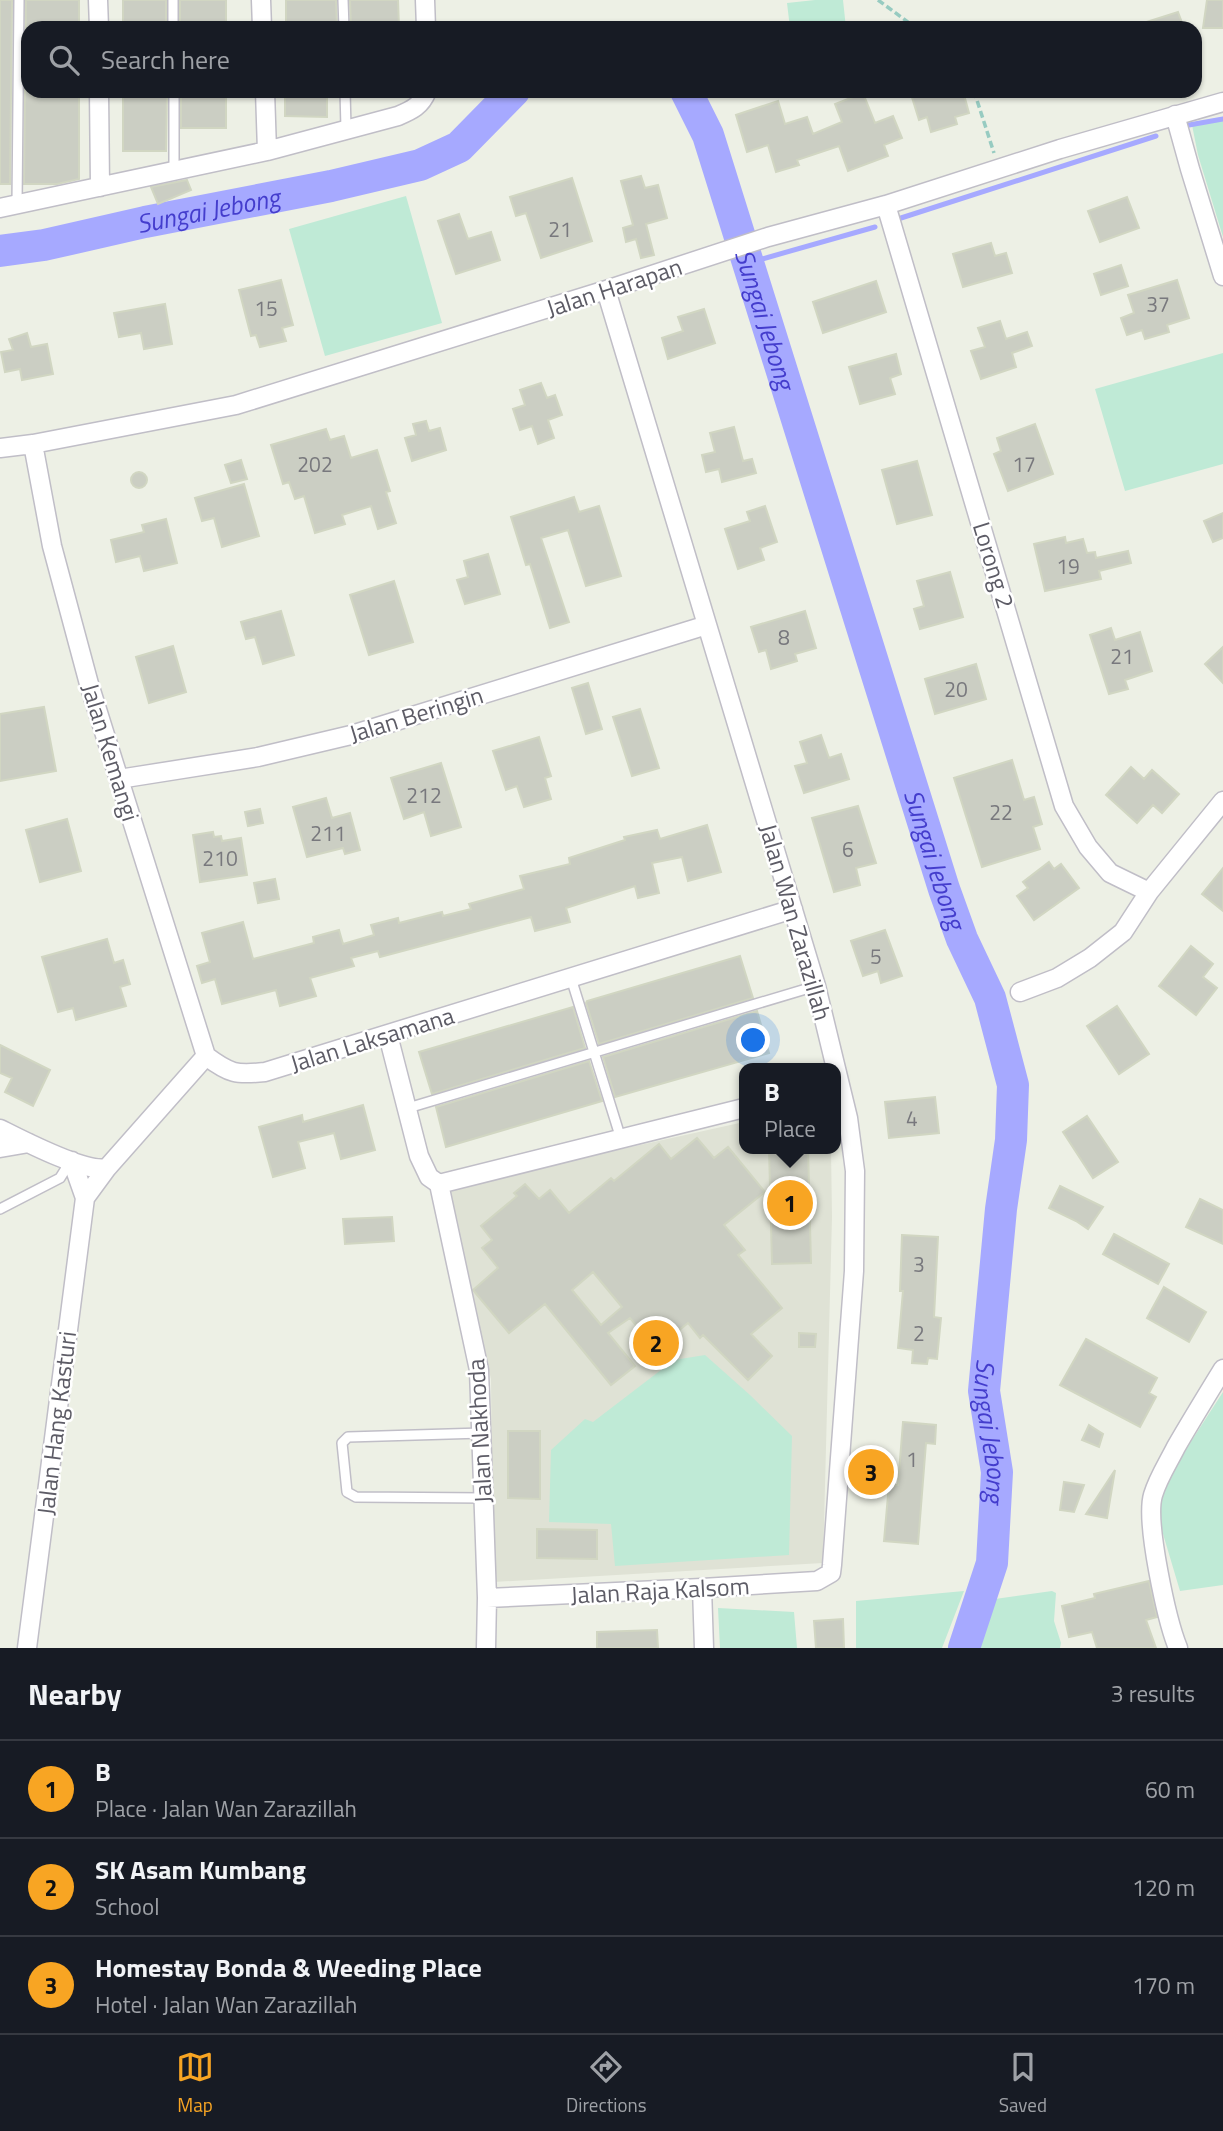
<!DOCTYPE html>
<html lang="en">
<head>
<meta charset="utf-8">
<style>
	:root { --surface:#171b24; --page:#242831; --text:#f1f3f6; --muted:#9ea1a6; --line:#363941; --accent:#f8a523 }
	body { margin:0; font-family:"Titillium Web",sans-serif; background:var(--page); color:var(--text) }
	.you { position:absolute; left:754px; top:1041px; width:24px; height:24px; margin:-18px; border:5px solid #fff; border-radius:50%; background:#1a73e8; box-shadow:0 0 0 10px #1a73e833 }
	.badge { display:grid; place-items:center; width:46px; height:46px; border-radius:50%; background:var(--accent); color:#111; font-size:23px; font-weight:700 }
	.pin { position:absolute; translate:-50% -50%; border:4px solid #fff; box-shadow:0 2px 7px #0006 }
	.popup { position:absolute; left:739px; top:1063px; width:102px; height:91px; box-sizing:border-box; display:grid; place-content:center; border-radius:14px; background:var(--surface); filter:drop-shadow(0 2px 5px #0005); font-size:23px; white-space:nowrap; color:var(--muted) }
	.popup b { font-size:26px; color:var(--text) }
	.popup::after { content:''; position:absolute; left:50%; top:100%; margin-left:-14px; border:14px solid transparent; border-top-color:var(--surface) }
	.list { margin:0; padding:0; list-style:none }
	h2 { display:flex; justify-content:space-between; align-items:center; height:91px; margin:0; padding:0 28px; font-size:30px }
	h2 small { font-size:23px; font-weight:400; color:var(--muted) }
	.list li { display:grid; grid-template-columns:46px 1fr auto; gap:21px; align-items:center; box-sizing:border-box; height:98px; padding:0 28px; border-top:2px solid var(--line) }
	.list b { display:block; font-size:26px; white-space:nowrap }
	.list p { margin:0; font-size:23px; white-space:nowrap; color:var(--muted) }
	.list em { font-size:23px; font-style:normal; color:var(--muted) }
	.icon { flex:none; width:38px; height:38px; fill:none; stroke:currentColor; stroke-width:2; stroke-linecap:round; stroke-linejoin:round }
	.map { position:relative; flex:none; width:1223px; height:1648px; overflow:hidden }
	.search { position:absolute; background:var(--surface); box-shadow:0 2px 5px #0004; left:21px; right:21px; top:21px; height:77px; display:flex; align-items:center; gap:18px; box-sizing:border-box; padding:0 24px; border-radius:21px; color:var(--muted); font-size:26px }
	.sheet { height:385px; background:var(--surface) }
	nav { display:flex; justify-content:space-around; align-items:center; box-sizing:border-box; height:98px; border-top:2px solid var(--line); background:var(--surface); font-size:19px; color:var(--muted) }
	nav a { display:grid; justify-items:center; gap:4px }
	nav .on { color:var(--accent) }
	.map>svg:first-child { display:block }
</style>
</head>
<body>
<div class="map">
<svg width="1223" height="1648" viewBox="0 0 1223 1648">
	<rect width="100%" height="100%" fill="#edf0e5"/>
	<path fill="#dfe2d5" d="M 744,1122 L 744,1149 L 831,1149 L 832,1217 L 823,1563 L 493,1582 L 491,1379 L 446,1188 Z"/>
	<path fill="#bfead6" d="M 815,0 L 843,0 L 846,28 L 790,28 L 787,3 Z
		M 1218,120 L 1223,120 L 1223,237 L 1198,155 L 1192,125 Z
		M 406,196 L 442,323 L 325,356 L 289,229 Z
		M 1223,353 L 1223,464 L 1125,491 L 1095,389 Z
		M 705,1355 L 750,1395 L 792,1436 L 789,1555 L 615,1566 L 611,1524 L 549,1522 L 551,1450 L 585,1419 L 593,1422 L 674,1360 Z
		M 1223,1392 L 1223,1585 L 1180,1591 L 1155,1507 L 1179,1460 Z
		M 964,1591 L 942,1648 L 856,1648 L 856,1601 Z
		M 1052,1591 L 1056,1593 L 1054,1621 L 1061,1643 L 1060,1648 L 978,1648 L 995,1599 Z
		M 718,1608 L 794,1612 L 797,1648 L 720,1648 Z"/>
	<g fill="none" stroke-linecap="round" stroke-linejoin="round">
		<path stroke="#a6a9ff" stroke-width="5" d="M 1189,125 L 1223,119
			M 901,218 L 1156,136
			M 748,263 L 875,227"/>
		<g stroke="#a6a9ff" stroke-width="32">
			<path id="s1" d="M 686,91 L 708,135 L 944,889 L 962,939 L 990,998 L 1013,1085 L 1011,1140 L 1001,1209 L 984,1391 L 997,1472 L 992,1563 L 964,1648"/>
			<path id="s2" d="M 0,251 L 44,245 L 145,222 L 331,186 L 420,165 L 459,147 L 514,91"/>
		</g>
	</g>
	<path fill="#cbcec3" stroke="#d1d6c2" stroke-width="2" fill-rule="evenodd" d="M 0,0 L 12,0 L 10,184 L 0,184 Z
		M 26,0 L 79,0 L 79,28 L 28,28 L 28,91 L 79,91 L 79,179 L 57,184 L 24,184 Z
		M 123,0 L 166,0 L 166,28 L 123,28 Z
		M 180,0 L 226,0 L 226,28 L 180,28 Z
		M 286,0 L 336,0 L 337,28 L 286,28 Z
		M 350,0 L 398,0 L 399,28 L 351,28 Z
		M 1207,0 L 1223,0 L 1223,28 L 1203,28 Z
		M 1178,12 L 1184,28 L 1137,28 L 1137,25 Z
		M 123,91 L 167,91 L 166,151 L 123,151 Z
		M 181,91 L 226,91 L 226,128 L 181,128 Z
		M 285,91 L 327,91 L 327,117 L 285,116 Z
		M 910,91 L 963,91 L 969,113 L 955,117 L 957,124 L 931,132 L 927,117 L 919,120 Z
		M 863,93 L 875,123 L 893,116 L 902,138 L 884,145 L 888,156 L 848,171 L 839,146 L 797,160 L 799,165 L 776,172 L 768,145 L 747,152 L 736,115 L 778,101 L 785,124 L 807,117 L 813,134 L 842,122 L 835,104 Z
		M 641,176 L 645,188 L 658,185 L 667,218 L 646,224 L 654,255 L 641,258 L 636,239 L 626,242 L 623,228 L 633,225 L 621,181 Z
		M 572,178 L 592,241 L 541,258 L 526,213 L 516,216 L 510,197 Z
		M 187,180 L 191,190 L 158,204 L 151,187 Z
		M 1127,197 L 1139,228 L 1100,242 L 1088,211 Z
		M 459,214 L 468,239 L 491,232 L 500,260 L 456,274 L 438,221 Z
		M 991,243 L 995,256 L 1006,253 L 1012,273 L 963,287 L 953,254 Z
		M 1121,265 L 1128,286 L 1101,295 L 1094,274 Z
		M 281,280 L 293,325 L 282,328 L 286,341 L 260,347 L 256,335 L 251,336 L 239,290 Z
		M 1177,280 L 1189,318 L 1167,325 L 1169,332 L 1145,339 L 1142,330 L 1127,335 L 1121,318 L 1134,313 L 1128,295 Z
		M 876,281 L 886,312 L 823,333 L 813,302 Z
		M 165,304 L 172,344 L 144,349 L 141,333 L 119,337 L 114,313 Z
		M 704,309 L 715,343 L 668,359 L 662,338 L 683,331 L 678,317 Z
		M 1000,321 L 1006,339 L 1027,332 L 1032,346 L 1012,353 L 1016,367 L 981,379 L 971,351 L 985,347 L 978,328 Z
		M 27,333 L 31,347 L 47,344 L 53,374 L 22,380 L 20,369 L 5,372 L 1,352 L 13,350 L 9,339 Z
		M 896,354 L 901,374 L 890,378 L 895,394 L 860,404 L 849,367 Z
		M 541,383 L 547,398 L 555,395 L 562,415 L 548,420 L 554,438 L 538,444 L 532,426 L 520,430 L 513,409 L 525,405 L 520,390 Z
		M 426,421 L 429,431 L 440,428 L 446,450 L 412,461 L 405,438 L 416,435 L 413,424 Z
		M 1035,424 L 1053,474 L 1008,491 L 994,454 L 1001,451 L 997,438 Z
		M 734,427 L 743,461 L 752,459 L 756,473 L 722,482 L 719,469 L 706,472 L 702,455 L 715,452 L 710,433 Z
		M 326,429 L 330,440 L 344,436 L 351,458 L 377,450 L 390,491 L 386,492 L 396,523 L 378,529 L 371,506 L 342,515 L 345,524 L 315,533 L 304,496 L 295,499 L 289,482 L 283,484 L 271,445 Z
		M 241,460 L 247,479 L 231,483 L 225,465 Z
		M 917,461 L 932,515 L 897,524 L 882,470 Z
		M131 480a8 8 0 1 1 16 0a8 8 0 1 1-16 0Z
		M 244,484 L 259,536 L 222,547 L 214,518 L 202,521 L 195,498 Z
		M 574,497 L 579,512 L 599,506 L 621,576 L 586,586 L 568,530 L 541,538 L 569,622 L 550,628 L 530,564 L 526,565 L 511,517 Z
		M 765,506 L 777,542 L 760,548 L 764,560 L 738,569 L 725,529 L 750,521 L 747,512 Z
		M 1223,513 L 1223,538 L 1213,542 L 1204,521 Z
		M 166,519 L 177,563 L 144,571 L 140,556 L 116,562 L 111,540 L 144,532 L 142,525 Z
		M 1065,537 L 1066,543 L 1083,539 L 1087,553 L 1095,552 L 1096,558 L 1128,551 L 1131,563 L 1099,571 L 1101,579 L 1045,591 L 1034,544 Z
		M 488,554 L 500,594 L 465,604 L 457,580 L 468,577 L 464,561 Z
		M 950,572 L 963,617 L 920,629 L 914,609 L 924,606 L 917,581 Z
		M 394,581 L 413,642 L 369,655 L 350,595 Z
		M 281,611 L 294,655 L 263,664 L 255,637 L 246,639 L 241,622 Z
		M 805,611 L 816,648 L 795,654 L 797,661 L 771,669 L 766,650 L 759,652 L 751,627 Z
		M 1111,628 L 1115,640 L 1140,632 L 1152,671 L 1125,680 L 1128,689 L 1109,694 L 1090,635 Z
		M 173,646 L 186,692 L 149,703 L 136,657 Z
		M 1223,647 L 1223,683 L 1205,664 Z
		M 976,664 L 986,699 L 935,714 L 925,679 Z
		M 588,683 L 602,729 L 586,734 L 572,688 Z
		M 44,707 L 56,771 L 0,781 L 0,714 Z
		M 640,709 L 659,768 L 632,776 L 613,717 Z
		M 821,735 L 829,758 L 841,754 L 849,779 L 804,793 L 795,766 L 807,763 L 800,742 Z
		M 539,737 L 551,776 L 545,778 L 551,799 L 524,807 L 517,786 L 506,790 L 493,751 Z
		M 1012,760 L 1024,800 L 1034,797 L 1042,824 L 1033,827 L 1040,849 L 982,867 L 954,778 Z
		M 441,763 L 461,827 L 431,836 L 424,812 L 404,819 L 391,778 Z
		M 1131,767 L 1144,779 L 1152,770 L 1179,794 L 1162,813 L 1153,805 L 1137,823 L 1106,795 Z
		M 326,798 L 332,818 L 350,813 L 360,850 L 345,854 L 343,848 L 307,857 L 293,807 Z
		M 858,806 L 876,863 L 856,868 L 860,885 L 834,892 L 812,818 Z
		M 260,809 L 263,823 L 248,826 L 245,812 Z
		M 67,819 L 81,871 L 40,882 L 26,830 Z
		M 707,825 L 721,872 L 688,881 L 682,857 L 652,863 L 659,893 L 638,898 L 635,886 L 566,908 L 570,922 L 535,931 L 531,917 L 380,957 L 378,951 L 351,958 L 354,966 L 310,978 L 316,996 L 280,1006 L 276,990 L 222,1004 L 215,979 L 202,983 L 197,966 L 210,962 L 202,933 L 243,922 L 253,959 L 314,943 L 313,937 L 339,930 L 343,944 L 374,935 L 371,925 L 398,918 L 399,923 L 442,912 L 443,916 L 471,909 L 469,904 L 524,889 L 520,876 L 570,864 L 569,858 L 625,840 L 624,837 L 657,830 L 660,839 Z
		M 213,832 L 214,837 L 221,836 L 222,841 L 241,838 L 247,875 L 200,882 L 193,835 Z
		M 1049,862 L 1054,869 L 1061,864 L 1079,888 L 1034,920 L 1017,896 L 1028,888 L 1023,882 Z
		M 1223,868 L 1223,911 L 1202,894 Z
		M 275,879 L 279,899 L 258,903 L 254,883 Z
		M 885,930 L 902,976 L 881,983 L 878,971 L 863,976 L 851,941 Z
		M 107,939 L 114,963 L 123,960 L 130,984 L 120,987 L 126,1006 L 76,1020 L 73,1008 L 58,1012 L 42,957 Z
		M 1191,946 L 1213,964 L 1203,977 L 1217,988 L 1196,1015 L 1159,986 Z
		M 740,956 L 753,998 L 599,1044 L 586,1003 L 587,1001 Z
		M 1117,1006 L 1149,1054 L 1119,1074 L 1087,1026 Z
		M 573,1007 L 585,1048 L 432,1094 L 419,1052 Z
		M 757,1011 L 769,1053 L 615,1097 L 603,1057 Z
		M 0,1045 L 50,1070 L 33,1106 L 5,1092 L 12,1078 L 0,1073 Z
		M 589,1061 L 602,1101 L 446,1147 L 436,1107 Z
		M 935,1097 L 939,1133 L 889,1138 L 885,1102 Z
		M 363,1105 L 375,1150 L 341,1159 L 334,1133 L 298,1142 L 305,1168 L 273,1177 L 259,1127 L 302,1115 L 303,1122 Z
		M 1087,1116 L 1118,1162 L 1093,1178 L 1063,1132 Z
		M 697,1138 L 714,1158 L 728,1147 L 765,1192 L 724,1225 L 745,1250 L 738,1255 L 782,1308 L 751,1334 L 772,1356 L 748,1380 L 703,1335 L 700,1338 L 688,1323 L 656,1349 L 630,1318 L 608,1333 L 635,1366 L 611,1385 L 545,1304 L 509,1333 L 473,1290 L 498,1268 L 482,1248 L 492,1240 L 481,1226 L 517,1196 L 514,1193 L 525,1184 L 539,1199 L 550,1190 L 569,1213 L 611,1178 L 614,1181 L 659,1144 L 671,1159 ZM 593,1272 L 622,1307 L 601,1325 L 572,1290 Z
		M 769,1149 L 808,1149 L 811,1263 L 772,1264 Z
		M 1060,1186 L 1103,1207 L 1088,1229 L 1076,1221 L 1049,1208 Z
		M 1200,1199 L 1223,1210 L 1223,1244 L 1186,1227 Z
		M 392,1217 L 394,1241 L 345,1244 L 343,1219 Z
		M 1114,1234 L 1169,1264 L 1158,1284 L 1103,1254 Z
		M 902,1235 L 938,1237 L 934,1317 L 941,1318 L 937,1359 L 928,1358 L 927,1364 L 912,1363 L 913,1350 L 898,1348 L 903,1291 L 900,1291 Z
		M 1164,1287 L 1206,1312 L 1189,1342 L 1147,1318 Z
		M 799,1333 L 816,1334 L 815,1347 L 799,1347 Z
		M 1086,1339 L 1157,1378 L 1149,1393 L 1156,1397 L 1140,1427 L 1060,1385 Z
		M 903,1422 L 936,1425 L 935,1444 L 926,1443 L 918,1544 L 884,1541 L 889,1484 L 898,1485 Z
		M 1089,1425 L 1103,1434 L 1099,1447 L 1082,1440 Z
		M 508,1431 L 540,1431 L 540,1499 L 508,1498 Z
		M 1115,1470 L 1107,1518 L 1086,1514 Z
		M 1064,1482 L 1084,1485 L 1074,1512 L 1060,1510 Z
		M 537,1529 L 597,1530 L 597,1559 L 537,1558 Z
		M 1149,1581 L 1157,1617 L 1146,1620 L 1156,1648 L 1097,1648 L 1092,1632 L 1069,1637 L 1062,1606 L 1095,1598 L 1094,1594 Z
		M 843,1619 L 844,1648 L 816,1648 L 814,1621 Z
		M 657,1630 L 658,1648 L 597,1648 L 597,1632 Z"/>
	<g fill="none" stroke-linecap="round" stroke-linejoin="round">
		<g stroke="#c0bec7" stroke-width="12">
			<path id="service" d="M 173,0 L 173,28
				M 343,0 L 344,28
				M 174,91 L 174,170
				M 345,91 L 346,128
				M 17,204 L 19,0
				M 571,978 L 621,1139
				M 408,1108 L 816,986
				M 0,1209 L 60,1178 L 65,1170 L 68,1159
				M 482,1433 L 348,1437 L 342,1443 L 347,1492 L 356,1497 L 484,1498"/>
		</g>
		<g stroke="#c0bec7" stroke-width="21">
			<path id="minor" d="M 98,0 L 99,28
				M 261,0 L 262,28
				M 425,0 L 426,28
				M 99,91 L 100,187
				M 265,91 L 267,151
				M 1175,115 L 1190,169 L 1223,276
				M 886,205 L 1064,806 L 1088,847 L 1110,873 L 1149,892
				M 0,208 L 267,151 L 398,116 C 412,110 421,106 427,91
				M 33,444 L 52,546 L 89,684 L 206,1056
				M 0,448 L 33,444 L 236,405 L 606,290 L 768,237 L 886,205 L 1060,149 L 1223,102
				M 119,779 L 258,757 L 351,735 L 707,625
				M 1020,992 L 1057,978 L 1090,958 L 1123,932 L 1149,892 L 1223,801
				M 388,1035 L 419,1156 L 429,1177 L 439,1184
				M 0,1129 C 22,1140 85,1173 107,1168 L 206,1056 C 230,1074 236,1075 265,1072 L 793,909
				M 0,1148 L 29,1143
				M 72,1161 L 85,1198 L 107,1168
				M 439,1184 L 479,1370 L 487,1598 L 486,1648
				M 439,1184 L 744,1108
				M 702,1588 L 704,1648
				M 487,1598 L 702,1588 L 817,1581 L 831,1573 L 832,1565 L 854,1271 L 855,1171 L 848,1118 L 816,986 L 606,290
				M 27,1648 L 85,1198
				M 1178,1648 C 1167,1621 1145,1522 1153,1495 C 1158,1478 1168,1463 1176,1447 C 1191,1421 1207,1395 1223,1369"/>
		</g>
		<path stroke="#97cbc1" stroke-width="3.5" stroke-dasharray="7 3.5" stroke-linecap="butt" d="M 878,0 L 916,28
			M 974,91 L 994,153"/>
		<use href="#service" stroke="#fff" stroke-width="9"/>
		<use href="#minor" stroke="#fff" stroke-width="18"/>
	</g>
	<g text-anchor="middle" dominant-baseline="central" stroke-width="5" stroke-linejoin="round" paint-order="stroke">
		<g font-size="21" fill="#78787d">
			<text x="560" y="229">21</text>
			<text x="1158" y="304">37</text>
			<text x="266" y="308">15</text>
			<text x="315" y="464">202</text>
			<text x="1024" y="464">17</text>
			<text x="1068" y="566">19</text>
			<text x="784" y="637">8</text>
			<text x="1122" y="656">21</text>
			<text x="956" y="689">20</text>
			<text x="424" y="795">212</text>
			<text x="1001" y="812">22</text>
			<text x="328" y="833">211</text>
			<text x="848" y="849">6</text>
			<text x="220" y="858">210</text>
			<text x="876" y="956">5</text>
			<text x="912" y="1118">4</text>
			<text x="919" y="1264">3</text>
			<text x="919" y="1333">2</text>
			<text x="912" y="1459">1</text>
		</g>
		<g font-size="24" fill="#5d5c66" stroke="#fff">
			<text transform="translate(614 287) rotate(-18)">Jalan Harapan</text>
			<text transform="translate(994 565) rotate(73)">Lorong 2</text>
			<text transform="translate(416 714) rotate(-17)">Jalan Beringin</text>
			<text transform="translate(111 752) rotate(73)">Jalan Kemangi</text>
			<text transform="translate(796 922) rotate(74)">Jalan Wan Zarazillah</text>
			<text transform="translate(372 1039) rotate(-17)">Jalan Laksamana</text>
			<text transform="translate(56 1423) rotate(-83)">Jalan Hang Kasturi</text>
			<text transform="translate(479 1431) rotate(-93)">Jalan Nakhoda</text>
			<text transform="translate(660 1590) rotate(-3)">Jalan Raja Kalsom</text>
		</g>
		<g font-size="26" font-style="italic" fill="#443dcd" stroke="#fff">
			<text stroke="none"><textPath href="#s2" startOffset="212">Sungai Jebong</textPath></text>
			<text stroke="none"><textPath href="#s1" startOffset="242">Sungai Jebong</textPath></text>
			<text stroke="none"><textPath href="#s1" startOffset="808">Sungai Jebong</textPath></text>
			<text stroke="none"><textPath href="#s1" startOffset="1396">Sungai Jebong</textPath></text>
		</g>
	</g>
</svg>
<div class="you"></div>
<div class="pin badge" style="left:790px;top:1203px">1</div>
<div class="popup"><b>B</b>Place</div>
<div class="pin badge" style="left:656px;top:1343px">2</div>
<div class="pin badge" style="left:871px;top:1472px">3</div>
<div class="search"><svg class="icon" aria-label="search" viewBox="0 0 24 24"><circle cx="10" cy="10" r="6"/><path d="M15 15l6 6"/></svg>Search here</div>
</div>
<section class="sheet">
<h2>Nearby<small>3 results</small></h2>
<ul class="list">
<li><span class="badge">1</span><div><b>B</b><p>Place · Jalan Wan Zarazillah</p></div><em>60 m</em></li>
<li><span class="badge">2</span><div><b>SK Asam Kumbang</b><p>School</p></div><em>120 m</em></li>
<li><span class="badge">3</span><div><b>Homestay Bonda &amp; Weeding Place</b><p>Hotel · Jalan Wan Zarazillah</p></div><em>170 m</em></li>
</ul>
</section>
<nav>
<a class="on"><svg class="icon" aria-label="map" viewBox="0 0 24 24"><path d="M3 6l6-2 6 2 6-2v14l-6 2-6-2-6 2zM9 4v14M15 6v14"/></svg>Map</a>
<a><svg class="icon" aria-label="directions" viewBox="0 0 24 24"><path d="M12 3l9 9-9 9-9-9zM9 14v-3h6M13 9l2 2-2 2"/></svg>Directions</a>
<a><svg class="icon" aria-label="saved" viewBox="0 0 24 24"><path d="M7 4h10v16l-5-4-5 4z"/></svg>Saved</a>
</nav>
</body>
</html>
